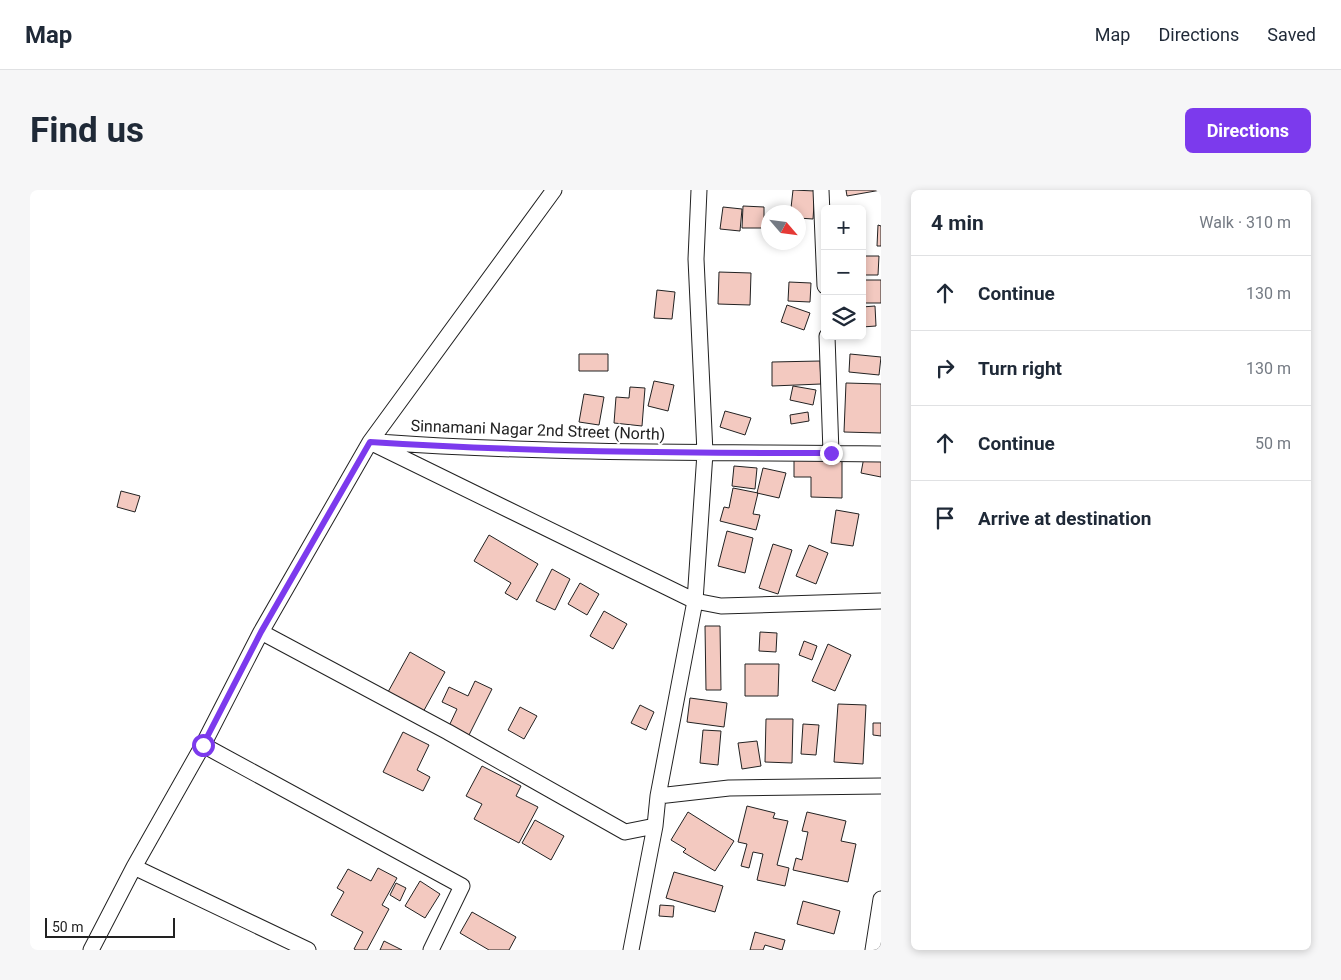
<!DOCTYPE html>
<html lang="en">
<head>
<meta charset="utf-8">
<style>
	:root { --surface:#fff; --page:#f6f6f7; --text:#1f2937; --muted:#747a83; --line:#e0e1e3; --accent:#7c3aed }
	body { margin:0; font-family:Roboto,sans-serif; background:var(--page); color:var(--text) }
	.controls { position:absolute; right:15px; top:15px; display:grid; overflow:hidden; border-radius:8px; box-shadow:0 2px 8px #0003 }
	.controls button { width:45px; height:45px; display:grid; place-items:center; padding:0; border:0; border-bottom:1px solid var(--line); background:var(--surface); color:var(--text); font:25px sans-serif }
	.compass { position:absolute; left:731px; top:15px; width:45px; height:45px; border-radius:50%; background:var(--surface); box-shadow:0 2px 8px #0003; rotate:118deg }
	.scale { position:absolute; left:15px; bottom:12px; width:130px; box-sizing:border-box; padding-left:5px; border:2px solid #222; border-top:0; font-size:14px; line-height:18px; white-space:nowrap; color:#222; -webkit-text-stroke:4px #fff; paint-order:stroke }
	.stop { position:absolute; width:15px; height:15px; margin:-11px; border:4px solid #7c3aed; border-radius:50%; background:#fff }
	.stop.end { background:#7c3aed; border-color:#fff; box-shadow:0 1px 5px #0008 }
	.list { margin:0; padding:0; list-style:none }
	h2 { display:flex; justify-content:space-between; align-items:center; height:65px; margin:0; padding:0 20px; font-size:21px }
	h2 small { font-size:16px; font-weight:400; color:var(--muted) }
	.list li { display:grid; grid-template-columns:32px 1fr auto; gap:15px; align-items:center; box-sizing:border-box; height:75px; padding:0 20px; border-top:1px solid var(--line) }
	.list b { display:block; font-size:19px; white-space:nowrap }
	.list em { font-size:16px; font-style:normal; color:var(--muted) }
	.icon { flex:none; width:28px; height:28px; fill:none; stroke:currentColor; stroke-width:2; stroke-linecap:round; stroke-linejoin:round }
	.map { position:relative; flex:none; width:851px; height:760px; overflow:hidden; border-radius:8px }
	header { display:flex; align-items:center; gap:30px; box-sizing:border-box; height:70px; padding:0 25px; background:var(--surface); border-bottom:1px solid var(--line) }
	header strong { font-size:24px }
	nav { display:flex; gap:28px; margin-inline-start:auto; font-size:18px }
	.intro { display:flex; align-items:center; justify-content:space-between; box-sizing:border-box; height:120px; padding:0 30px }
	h1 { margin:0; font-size:35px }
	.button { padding:12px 22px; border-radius:8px; background:var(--accent); color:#fff; font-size:18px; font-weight:700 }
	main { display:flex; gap:30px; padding:0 30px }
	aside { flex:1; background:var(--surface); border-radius:8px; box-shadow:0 2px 8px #0003 }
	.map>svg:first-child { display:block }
</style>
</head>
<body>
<header>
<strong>Map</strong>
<nav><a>Map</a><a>Directions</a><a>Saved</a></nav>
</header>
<div class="intro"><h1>Find us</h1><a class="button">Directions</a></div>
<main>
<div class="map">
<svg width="851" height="760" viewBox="0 0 851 760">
	<rect width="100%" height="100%" fill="#fff"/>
	<path fill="#f3c9c0" stroke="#222" d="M 763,0 L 785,1 L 783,29 L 768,28 L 768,22 L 750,22 L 751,17 L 761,18 Z
		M 816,0 L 851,0 L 817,6 Z
		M 713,16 L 734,17 L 734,38 L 712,38 Z
		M 693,17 L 712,19 L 710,41 L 690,39 Z
		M 848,35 L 851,36 L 851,56 L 847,56 Z
		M 832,66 L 849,66 L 848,85 L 832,85 Z
		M 689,82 L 721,83 L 720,115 L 688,114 Z
		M 832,90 L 851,90 L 851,113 L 832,113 Z
		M 759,92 L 781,93 L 780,112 L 758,111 Z
		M 627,100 L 645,102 L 642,129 L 624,128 Z
		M 757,115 L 780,123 L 774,140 L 751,132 Z
		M 845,116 L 846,136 L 832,137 L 832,117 Z
		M 549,164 L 578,164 L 578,181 L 549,181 Z
		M 820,164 L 851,167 L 849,185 L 819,182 Z
		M 790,171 L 791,194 L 742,196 L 742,172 Z
		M 624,191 L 644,195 L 638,221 L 618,216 Z
		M 816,193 L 851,194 L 851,243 L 814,242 Z
		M 763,196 L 786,200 L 783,215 L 760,210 Z
		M 600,197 L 615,198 L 612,236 L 584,233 L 586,207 L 599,208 Z
		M 554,204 L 574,207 L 569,235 L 549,232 Z
		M 695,221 L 721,228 L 715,245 L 690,237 Z
		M 778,222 L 779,231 L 761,234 L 760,225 Z
		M 834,267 L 851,270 L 851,287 L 831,283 Z
		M 764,269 L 812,269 L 812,308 L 781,307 L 781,287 L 764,287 Z
		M 704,276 L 727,278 L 725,299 L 702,296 Z
		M 733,278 L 756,283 L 749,308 L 727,303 Z
		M 703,298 L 728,303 L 723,324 L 730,325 L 726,340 L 690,331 L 694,317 L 699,318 Z
		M 91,301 L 110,306 L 105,322 L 87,317 Z
		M 806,320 L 829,324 L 823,356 L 801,353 Z
		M 697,341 L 723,348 L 715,383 L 688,376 Z
		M 459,345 L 508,374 L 487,410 L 475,403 L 481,393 L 444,371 Z
		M 743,354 L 762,360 L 748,404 L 729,398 Z
		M 779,355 L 798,363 L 786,394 L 766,386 Z
		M 522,379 L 540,389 L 525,420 L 506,411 Z
		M 550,393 L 569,404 L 557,425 L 538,414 Z
		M 574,421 L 597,434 L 583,459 L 560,446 Z
		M 675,436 L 690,436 L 691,500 L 676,500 Z
		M 730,442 L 747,443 L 746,462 L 729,461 Z
		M 774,451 L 787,456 L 782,470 L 769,465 Z
		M 798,454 L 821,465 L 805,501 L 782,491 Z
		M 380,462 L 415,482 L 392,524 L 358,502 Z
		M 715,474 L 749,474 L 748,506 L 715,506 Z
		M 445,491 L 462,499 L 439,545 L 419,536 L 427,519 L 412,512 L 419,497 L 438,506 Z
		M 660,508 L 697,513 L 694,537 L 657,532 Z
		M 808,514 L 836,515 L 833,574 L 804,572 Z
		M 610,515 L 624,522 L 616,540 L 601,533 Z
		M 490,517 L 507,526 L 494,549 L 478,540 Z
		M 736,529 L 763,529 L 762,573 L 735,572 Z
		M 843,533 L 851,533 L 851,546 L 843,545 Z
		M 773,534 L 789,535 L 786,565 L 771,564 Z
		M 673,540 L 691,541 L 688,575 L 670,573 Z
		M 373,542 L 399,555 L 387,580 L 400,587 L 393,601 L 353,582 Z
		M 727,551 L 731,576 L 712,579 L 708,553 Z
		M 452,576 L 491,596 L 486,606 L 508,617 L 489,653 L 444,629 L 452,614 L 436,606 Z
		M 717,616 L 745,623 L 743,628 L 758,631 L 747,675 L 759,678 L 755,696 L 727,690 L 733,664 L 723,662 L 719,678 L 711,676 L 717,654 L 708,652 Z
		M 658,622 L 704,651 L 685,681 L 653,662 L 656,659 L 641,650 Z
		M 777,622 L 816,631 L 811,651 L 826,654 L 818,692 L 763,680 L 766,668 L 772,670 L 778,642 L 772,641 Z
		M 505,630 L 534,646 L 521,670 L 492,653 Z
		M 348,678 L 367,688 L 352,715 L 359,719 L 337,760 L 326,760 L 324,759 L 333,742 L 301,725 L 314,702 L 307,698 L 318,679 L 341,691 Z
		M 644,682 L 693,696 L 685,722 L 636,708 Z
		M 390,691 L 410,704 L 395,728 L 375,716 Z
		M 366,693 L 376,698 L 370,711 L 360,705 Z
		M 773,711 L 810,721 L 804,744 L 767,734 Z
		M 630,715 L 644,716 L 643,727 L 629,726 Z
		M 442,722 L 486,747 L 479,760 L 459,760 L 430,743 Z
		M 725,742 L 755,750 L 752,760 L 735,755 L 733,760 L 720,760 Z
		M 354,751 L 372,760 L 350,760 Z"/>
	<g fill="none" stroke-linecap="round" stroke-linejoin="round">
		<g stroke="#222" stroke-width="17">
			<path id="minor" d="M 791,0 L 795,96
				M 797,146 L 801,263
				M 340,252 L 665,411 L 691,416 L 851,411
				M 348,252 C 515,264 683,262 851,264
				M 231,442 L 418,542 L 595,642 L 625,636
				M 173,555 L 432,696 L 401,760
				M 628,606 L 699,598 L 851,596
				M 104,677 L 278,760
				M 61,760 L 104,677 L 173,555 L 231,442 L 340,252 L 524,0
				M 601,760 L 625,636 L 628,606 L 665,411 L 675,263 L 666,69 L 669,0
				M 843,760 L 851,709"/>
		</g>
		<use href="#minor" stroke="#fff" stroke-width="15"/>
	</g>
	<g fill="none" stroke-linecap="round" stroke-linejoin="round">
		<path stroke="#7c3aed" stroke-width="6" d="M 173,555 L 231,442 L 340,252 C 493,262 647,263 801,263"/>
	</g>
	<g text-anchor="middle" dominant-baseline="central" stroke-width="4" stroke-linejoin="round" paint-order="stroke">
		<g font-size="16" fill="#222" stroke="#fff">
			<text transform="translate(508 240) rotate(2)">Sinnamani Nagar 2nd Street (North)</text>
		</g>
	</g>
</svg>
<div class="controls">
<button>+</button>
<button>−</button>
<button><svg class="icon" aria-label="layers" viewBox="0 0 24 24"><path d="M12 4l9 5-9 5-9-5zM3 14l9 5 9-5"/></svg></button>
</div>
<svg class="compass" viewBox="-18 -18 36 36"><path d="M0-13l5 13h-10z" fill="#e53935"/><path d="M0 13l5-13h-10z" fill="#747a83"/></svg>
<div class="scale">50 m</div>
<div class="stop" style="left:173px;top:555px"></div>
<div class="stop end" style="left:801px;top:263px"></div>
</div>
<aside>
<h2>4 min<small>Walk · 310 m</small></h2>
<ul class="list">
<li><svg class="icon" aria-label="ahead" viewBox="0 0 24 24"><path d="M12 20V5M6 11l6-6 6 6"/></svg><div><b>Continue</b></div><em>130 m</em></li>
<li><svg class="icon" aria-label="right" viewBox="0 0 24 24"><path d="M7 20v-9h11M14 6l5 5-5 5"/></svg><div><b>Turn right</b></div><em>130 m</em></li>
<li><svg class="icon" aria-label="ahead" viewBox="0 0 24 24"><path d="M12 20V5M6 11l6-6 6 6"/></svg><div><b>Continue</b></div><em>50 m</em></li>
<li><svg class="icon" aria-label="arrive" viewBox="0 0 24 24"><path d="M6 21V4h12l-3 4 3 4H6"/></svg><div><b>Arrive at destination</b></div></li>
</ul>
</aside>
</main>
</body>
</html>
